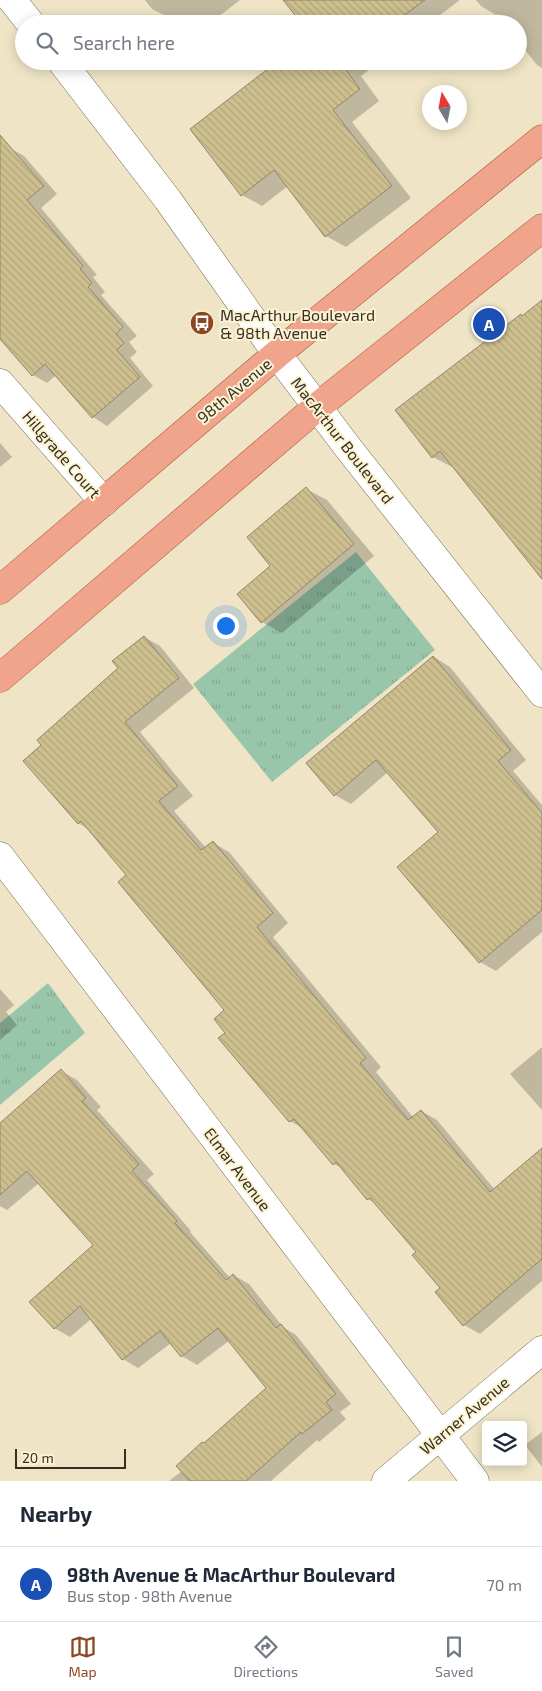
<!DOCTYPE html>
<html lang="en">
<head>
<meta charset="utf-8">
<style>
	:root { --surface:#fff; --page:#f2f2f3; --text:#1f2937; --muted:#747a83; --line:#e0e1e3; --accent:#8d4720 }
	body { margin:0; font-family:"Exo 2",sans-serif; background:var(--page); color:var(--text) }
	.controls { position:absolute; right:15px; bottom:15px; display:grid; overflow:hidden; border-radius:5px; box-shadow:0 2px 12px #0003 }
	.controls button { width:45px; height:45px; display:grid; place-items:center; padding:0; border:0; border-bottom:1px solid var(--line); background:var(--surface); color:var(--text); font:25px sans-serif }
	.compass { position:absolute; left:422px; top:85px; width:45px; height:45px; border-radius:50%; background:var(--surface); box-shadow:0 2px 12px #0003; rotate:350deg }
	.scale { position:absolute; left:15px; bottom:12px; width:111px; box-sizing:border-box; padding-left:5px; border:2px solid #343024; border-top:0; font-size:14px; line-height:18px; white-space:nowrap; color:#343024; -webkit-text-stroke:4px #fdf3d3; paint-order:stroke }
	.you { position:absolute; left:225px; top:625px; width:18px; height:18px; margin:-12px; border:4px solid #fff; border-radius:50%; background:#1a73e8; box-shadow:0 0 0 8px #1a73e833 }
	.badge { display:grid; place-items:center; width:32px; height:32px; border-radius:50%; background:var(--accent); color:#fff; font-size:16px; font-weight:700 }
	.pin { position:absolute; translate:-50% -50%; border:2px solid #fff; box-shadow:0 1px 5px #0006 }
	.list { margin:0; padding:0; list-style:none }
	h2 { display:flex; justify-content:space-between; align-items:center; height:65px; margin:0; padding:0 20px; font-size:21px }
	h2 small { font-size:16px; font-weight:400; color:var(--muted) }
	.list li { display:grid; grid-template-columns:32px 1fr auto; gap:15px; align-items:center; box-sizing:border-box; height:75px; padding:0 20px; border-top:1px solid var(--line) }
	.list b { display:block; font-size:19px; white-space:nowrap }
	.list p { margin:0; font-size:16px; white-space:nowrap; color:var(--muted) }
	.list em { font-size:16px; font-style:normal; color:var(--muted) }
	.icon { flex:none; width:28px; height:28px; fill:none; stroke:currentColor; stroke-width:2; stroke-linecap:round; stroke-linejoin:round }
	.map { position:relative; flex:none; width:542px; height:1481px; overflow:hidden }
	.search { position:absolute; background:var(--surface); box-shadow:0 2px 12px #0003; left:15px; right:15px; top:15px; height:55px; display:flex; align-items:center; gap:12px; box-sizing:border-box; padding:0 18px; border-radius:28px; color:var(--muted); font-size:19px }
	.sheet { height:140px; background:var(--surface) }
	nav { display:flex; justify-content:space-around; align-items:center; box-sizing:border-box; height:70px; border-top:1px solid var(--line); background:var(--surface); font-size:14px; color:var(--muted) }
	nav a { display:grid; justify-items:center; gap:2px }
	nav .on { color:var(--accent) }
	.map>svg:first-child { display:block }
</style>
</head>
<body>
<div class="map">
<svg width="542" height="1481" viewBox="0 0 542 1481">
	<defs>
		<pattern id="grass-tufts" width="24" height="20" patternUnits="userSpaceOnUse" patternTransform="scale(1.25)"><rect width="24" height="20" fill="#99c6aa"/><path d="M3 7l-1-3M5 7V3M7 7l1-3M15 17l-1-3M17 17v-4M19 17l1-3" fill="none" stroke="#84aa92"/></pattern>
		<pattern id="building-back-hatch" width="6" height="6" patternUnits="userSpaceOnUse" patternTransform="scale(1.25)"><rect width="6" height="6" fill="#cebf8f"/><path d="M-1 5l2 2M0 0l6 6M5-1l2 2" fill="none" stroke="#b2a47b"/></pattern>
	</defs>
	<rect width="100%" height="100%" fill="#efe5c6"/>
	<path fill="url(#grass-tufts)" d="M 356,552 L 435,650 L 272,782 L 193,684 Z
		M 48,983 L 85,1033 L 0,1105 L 0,1023 Z"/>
	<path fill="#0003" d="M 145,0 L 240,0 L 209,24 L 173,24 L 168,17 L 152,9 Z
		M 285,0 L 460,0 L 428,24 L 303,24 Z
		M 476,0 L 542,0 L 542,68 L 537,65 L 518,41 L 518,24 L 505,24 L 498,14 L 496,15 L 481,6 Z
		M 282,61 L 381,61 L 361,76 L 379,101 L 352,122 L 411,198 L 346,247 L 326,236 L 288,186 L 262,206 L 242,195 Z
		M 10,148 L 24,156 L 57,194 L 41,208 L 97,275 L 93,277 L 105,292 L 101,295 L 137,336 L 129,342 L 137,352 L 130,358 L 153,386 L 107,426 L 93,417 L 56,375 L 47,383 L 33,375 L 0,337 L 0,156 Z
		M 542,307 L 542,580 L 456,469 L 433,457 L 523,317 Z
		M 0,443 L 12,457 L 0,467 Z
		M 306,489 L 327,500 L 374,556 L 282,633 L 262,622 Z
		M 144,637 L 160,646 L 194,688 L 140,732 L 193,796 L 174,811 L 206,848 L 213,843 L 229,852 L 288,923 L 273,937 L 381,1067 L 376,1072 L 413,1117 L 421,1111 L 437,1120 L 495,1190 L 542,1150 L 542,1281 L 480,1334 L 464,1325 L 418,1252 L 378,1205 L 368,1199 L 342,1168 L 334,1164 L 306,1130 L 290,1121 L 220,1039 L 227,1033 L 226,1011 L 128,876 L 88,829 L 78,823 L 120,669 Z
		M 434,657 L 450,667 L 526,760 L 513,771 L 542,805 L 542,932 L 496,971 L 480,962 L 440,832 L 388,772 L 351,804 L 335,795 Z
		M 0,989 L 14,1005 L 6,1012 L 17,1025 L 0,1040 Z
		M 542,1047 L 542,1110 L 510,1074 Z
		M 61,1071 L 77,1080 L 101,1107 L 97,1110 L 154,1174 L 147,1180 L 191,1231 L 190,1232 L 230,1278 L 233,1275 L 249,1284 L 283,1327 L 296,1335 L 351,1404 L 340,1412 L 346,1419 L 319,1442 L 317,1440 L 271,1481 L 169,1481 L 182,1471 L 204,1444 L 268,1388 L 230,1340 L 197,1365 L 182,1356 L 171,1343 L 138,1368 L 123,1359 L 91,1319 L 70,1337 L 54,1328 L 94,1245 L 39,1183 L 7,1210 L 0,1206 L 0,1125 Z
		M 542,1432 L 542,1467 L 525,1445 Z"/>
	<path fill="url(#building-back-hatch)" stroke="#91876b" d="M 283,0 L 425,0 L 392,24 L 302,24 Z
		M 278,61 L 341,61 L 340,62 L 360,89 L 333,110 L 392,186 L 325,237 L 274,170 L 241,196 L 190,129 Z
		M 0,135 L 44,186 L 27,200 L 83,266 L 80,269 L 92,283 L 88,287 L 123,327 L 116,334 L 124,343 L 117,350 L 140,377 L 92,418 L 45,364 L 32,376 L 0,339 Z
		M 542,300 L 542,579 L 440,451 L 432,458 L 395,410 L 521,314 L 522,316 Z
		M 306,487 L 354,544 L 261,623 L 237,594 L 270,566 L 247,537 Z
		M 144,636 L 179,678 L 125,722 L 178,786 L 159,801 L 201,850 L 213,841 L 273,913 L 257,927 L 366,1058 L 360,1063 L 408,1120 L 421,1110 L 490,1192 L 542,1148 L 542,1259 L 463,1326 L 435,1292 L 440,1288 L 412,1255 L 416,1252 L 370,1198 L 367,1200 L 336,1162 L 333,1165 L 294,1119 L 289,1122 L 218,1038 L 225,1033 L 214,1019 L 224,1010 L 118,882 L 126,875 L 81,821 L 78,824 L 23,761 L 41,745 L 37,740 L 118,668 L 112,661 Z
		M 433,656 L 511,750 L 498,761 L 542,813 L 542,910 L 479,963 L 397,867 L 438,832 L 376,760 L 334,796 L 306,763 Z
		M 61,1069 L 86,1098 L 82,1101 L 139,1164 L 132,1171 L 177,1221 L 175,1223 L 226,1280 L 233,1274 L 276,1328 L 281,1324 L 336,1394 L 326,1402 L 332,1410 L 302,1434 L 301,1432 L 246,1481 L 190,1481 L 176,1466 L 202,1442 L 204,1443 L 266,1388 L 218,1328 L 181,1357 L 160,1331 L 122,1360 L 80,1306 L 54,1329 L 29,1302 L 93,1245 L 27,1171 L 0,1195 L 0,1123 Z"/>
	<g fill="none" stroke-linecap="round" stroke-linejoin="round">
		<g stroke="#776e52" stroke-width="29">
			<path id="street" d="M 0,383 L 104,502
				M 0,856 L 475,1481
				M 386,1481 L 542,1350"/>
		</g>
		<g stroke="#776e52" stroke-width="29">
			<path id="secondary" d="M 12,0 L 31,24
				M 61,61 L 168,200 L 277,354 L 349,449 L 542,693"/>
		</g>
		<g stroke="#a85436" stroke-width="29">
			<path id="primary" d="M 0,590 L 277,354 L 542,139
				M 0,678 L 317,407 L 542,228"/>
		</g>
		<use href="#street" stroke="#fff" stroke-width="28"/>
		<use href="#secondary" stroke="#fff" stroke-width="28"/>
		<use href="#primary" stroke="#f1a48c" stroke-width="28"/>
	</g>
	<defs>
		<g id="bus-disc" transform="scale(1.25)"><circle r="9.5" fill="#8d4720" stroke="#fdf3d3"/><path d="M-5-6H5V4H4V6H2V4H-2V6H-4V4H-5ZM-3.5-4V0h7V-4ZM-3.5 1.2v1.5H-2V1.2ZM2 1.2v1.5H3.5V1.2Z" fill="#fff"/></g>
	</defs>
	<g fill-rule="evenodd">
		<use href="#bus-disc" x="202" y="323"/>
	</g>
	<g text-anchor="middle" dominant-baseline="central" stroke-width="4" stroke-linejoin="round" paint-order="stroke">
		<g font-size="16" fill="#343024" stroke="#fdf3d3" text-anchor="start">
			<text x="220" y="314">MacArthur Boulevard<tspan x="220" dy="18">&amp; 98th Avenue</tspan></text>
		</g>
		<g font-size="16" fill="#343024" stroke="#fdf3d3">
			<text transform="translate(234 390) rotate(-40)">98th Avenue</text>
			<text transform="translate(343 440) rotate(52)">MacArthur Boulevard</text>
			<text transform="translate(62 454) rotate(49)">Hillgrade Court</text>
			<text transform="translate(238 1169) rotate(53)">Elmar Avenue</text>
			<text transform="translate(464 1415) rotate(-40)">Warner Avenue</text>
		</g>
	</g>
</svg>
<div class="controls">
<button><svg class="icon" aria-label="layers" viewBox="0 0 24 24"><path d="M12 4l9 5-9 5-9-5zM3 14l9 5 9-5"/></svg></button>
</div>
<svg class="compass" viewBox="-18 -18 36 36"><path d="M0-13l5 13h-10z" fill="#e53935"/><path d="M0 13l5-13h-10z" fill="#747a83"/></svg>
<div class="scale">20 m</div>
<div class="you"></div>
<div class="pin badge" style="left:489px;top:324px;background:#1a4fb4">A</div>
<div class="search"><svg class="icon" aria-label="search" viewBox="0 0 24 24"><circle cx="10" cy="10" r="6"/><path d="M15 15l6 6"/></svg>Search here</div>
</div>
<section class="sheet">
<h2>Nearby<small></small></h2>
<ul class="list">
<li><span class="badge" style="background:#1a4fb4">A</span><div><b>98th Avenue &amp; MacArthur Boulevard</b><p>Bus stop · 98th Avenue</p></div><em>70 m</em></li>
</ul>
</section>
<nav>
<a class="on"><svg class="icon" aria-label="map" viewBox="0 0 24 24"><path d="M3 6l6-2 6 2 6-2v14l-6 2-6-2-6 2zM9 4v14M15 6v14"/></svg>Map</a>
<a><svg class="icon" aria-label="directions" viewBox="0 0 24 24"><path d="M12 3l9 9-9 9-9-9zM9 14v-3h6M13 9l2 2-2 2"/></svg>Directions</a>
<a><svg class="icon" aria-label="saved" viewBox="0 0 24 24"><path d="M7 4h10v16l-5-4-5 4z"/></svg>Saved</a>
</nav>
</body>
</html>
